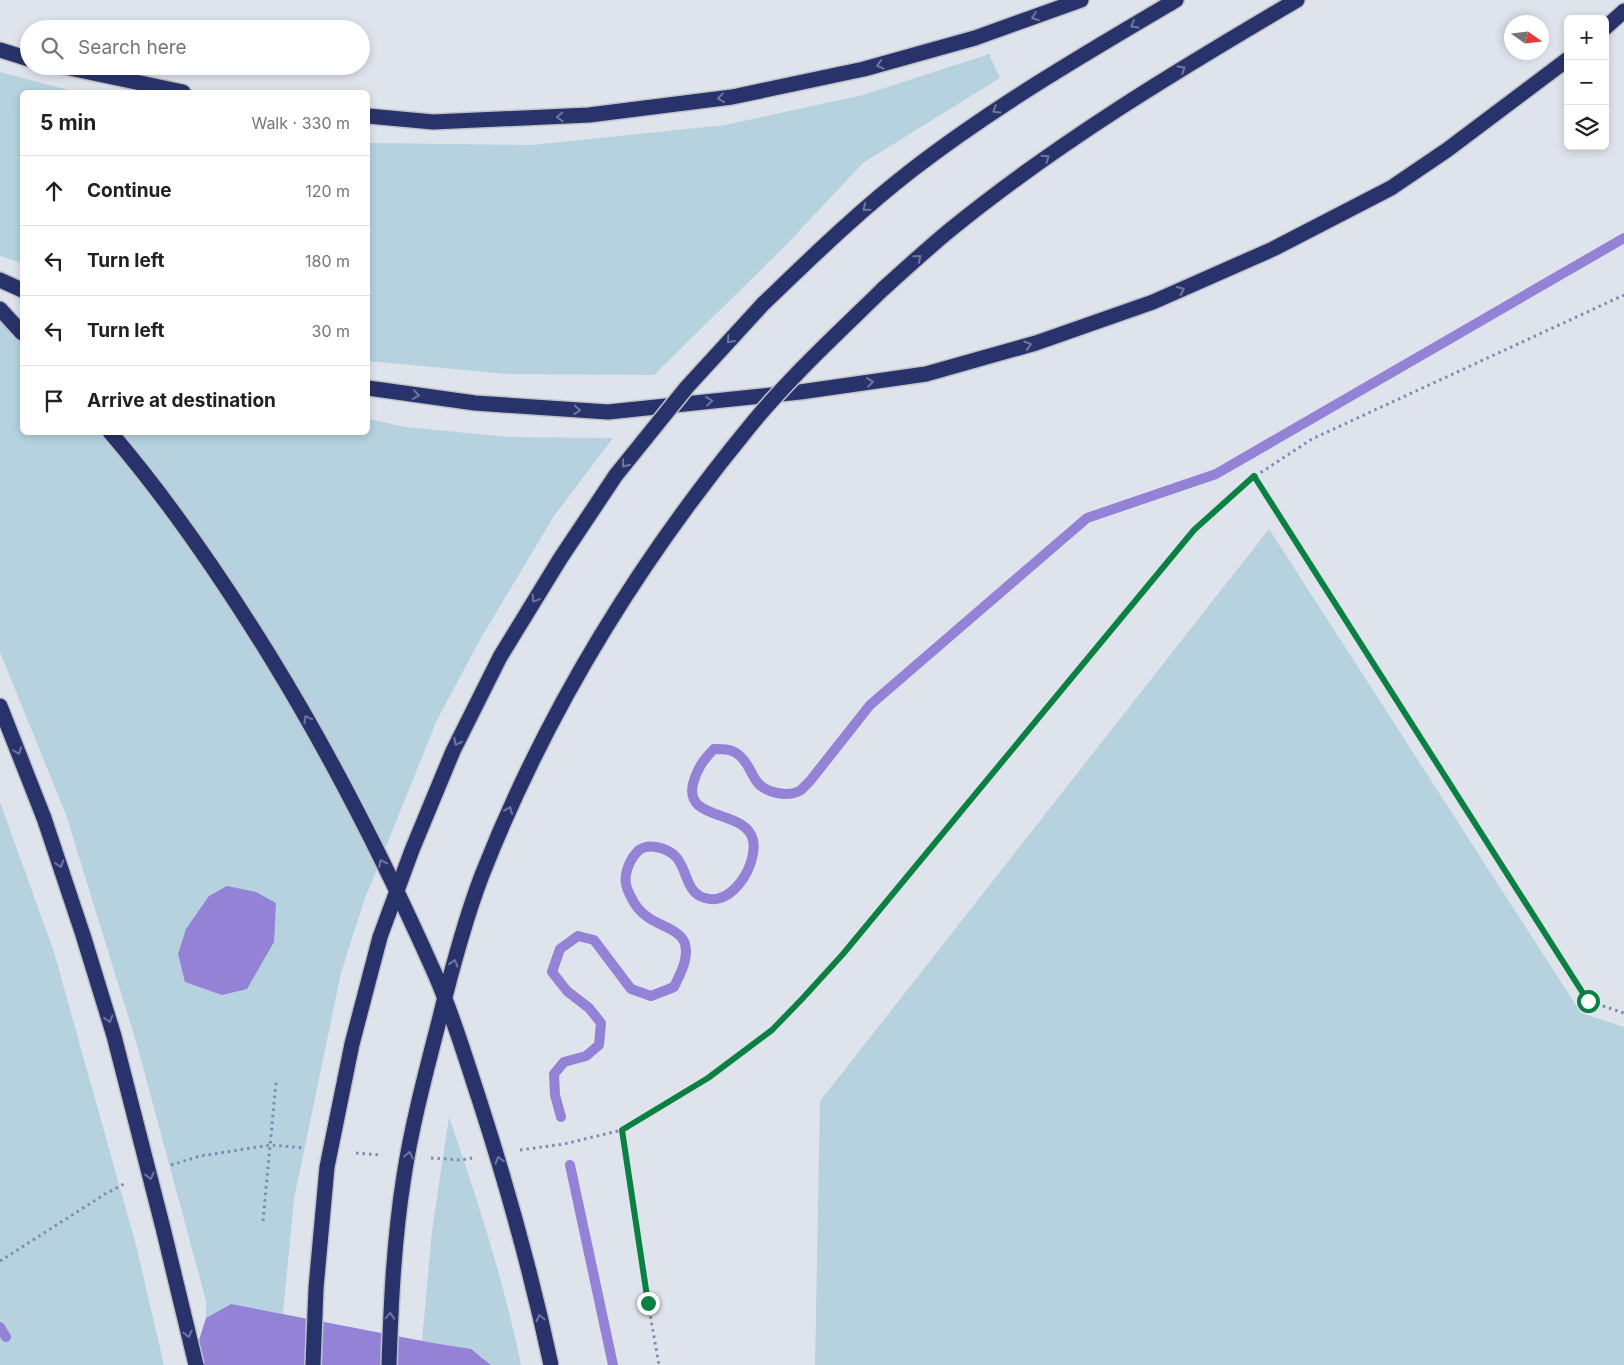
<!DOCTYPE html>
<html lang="en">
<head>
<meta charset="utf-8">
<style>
	:root { --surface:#fff; --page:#f6f6f6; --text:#202124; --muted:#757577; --line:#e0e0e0 }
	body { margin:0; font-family:Inter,sans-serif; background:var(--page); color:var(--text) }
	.controls { position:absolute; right:15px; top:15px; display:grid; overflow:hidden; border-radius:8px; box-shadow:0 2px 8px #0003 }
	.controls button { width:45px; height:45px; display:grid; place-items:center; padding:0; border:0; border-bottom:1px solid var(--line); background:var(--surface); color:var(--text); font:25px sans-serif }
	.compass { position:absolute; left:1504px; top:15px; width:45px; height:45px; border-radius:50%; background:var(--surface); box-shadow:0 2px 8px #0003; rotate:104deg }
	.stop { position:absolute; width:15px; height:15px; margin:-11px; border:4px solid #0b8043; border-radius:50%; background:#fff }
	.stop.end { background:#0b8043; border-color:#fff; box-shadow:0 1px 5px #0008 }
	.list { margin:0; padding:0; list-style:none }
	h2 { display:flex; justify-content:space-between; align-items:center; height:65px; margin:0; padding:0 20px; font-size:21px }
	h2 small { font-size:16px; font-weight:400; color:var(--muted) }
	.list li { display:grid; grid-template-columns:32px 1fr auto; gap:15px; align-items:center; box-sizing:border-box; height:70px; padding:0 20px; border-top:1px solid var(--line) }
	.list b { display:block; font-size:19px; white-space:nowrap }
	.list em { font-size:16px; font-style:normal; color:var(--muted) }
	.icon { flex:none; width:28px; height:28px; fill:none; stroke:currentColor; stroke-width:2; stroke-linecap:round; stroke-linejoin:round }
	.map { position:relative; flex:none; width:1624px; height:1365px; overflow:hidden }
	.search { position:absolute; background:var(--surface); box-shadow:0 2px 8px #0003; left:20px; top:20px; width:350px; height:55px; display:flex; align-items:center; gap:12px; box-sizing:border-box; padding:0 18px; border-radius:28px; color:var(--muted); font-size:19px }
	.panel { position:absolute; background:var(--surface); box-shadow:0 2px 8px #0003; left:20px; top:90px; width:350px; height:345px; border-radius:8px }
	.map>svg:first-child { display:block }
</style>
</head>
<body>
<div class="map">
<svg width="1624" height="1365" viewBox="0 0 1624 1365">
	<rect width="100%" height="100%" fill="#dfe4ec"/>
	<path fill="#b6d2df" d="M 989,54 L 1000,78 L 863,163 L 787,244 L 654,375 L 507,374 L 368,361 L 368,143 L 532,145 L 725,125 L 863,95 Z
		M 0,72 L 76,92 L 22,92 L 22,263 L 0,256 Z
		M 0,317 L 22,325 L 22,432 L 368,432 L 368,419 L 406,427 L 508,437 L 613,438 L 554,516 L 481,638 L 437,720 L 364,901 L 341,973 L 294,1199 L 283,1314 L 231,1304 L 206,1318 L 206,1301 L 137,1045 L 66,815 L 0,652 Z
		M 1269,529 L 1581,1013 L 1624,1027 L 1624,1365 L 815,1365 L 820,1101 Z
		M 0,802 L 54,952 L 136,1245 L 164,1365 L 0,1365 Z
		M 449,1117 C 477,1198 504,1281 521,1365 L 491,1365 L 481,1356 L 422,1341 L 432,1231 Z"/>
	<path fill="#9382d5" d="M 227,886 L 256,892 L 276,903 L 274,942 L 247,989 L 222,995 L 185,982 L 178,954 L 186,929 L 209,896 Z
		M 231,1304 L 433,1343 L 471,1349 L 491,1365 L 191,1365 L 206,1318 Z"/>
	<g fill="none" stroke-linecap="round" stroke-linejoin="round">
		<path stroke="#9382d5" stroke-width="10" d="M 561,1117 L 555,1095 L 554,1074 L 564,1062 L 586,1056 L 599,1045 L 601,1023 L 589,1008 L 567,991 L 552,972 L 560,949 L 578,936 L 594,940 L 631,989 L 651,996 L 674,987 C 680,974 689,959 685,944 C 681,930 660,926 649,918 C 641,913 634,904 630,895 C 626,887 625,883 626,874 C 628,865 631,858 638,851 C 643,847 650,846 656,847 C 693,853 678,890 705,898 C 733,907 758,863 753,840 C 746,809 684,822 693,784 C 697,769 703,760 714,749 C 724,749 733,749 740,756 C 748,763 750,771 755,779 C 763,793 788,798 801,790 C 804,787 807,784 810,781 L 870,705 L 1087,518 L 1216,474 L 1624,238
			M 570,1165 L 613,1365
			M 0,1327 L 6,1337"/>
		<g stroke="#c0c2c9" stroke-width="18">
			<path id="highway" d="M 1605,28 L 1624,11
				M 0,50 L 29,59
				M 60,66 L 183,92
				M 368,116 L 433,122 L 589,115 L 732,97 L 864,69 L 975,38 L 1081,0
				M 0,280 L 22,290
				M 882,290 C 904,270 927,249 950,230 C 1058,142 1178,70 1297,0
				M 763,304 C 811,258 859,211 912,170 C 995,106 1086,53 1176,0
				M 0,309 L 22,333
				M 368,388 L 475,403 L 608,412 L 800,392 L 926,374 L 1036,343 L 1153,302 L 1273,249 L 1391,188 L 1447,150 L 1568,59
				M 0,706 L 44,818"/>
		</g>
		<path stroke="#7d8bb2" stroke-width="3" stroke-dasharray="2.5 4" stroke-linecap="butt" d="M 1254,477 L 1588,1001 L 1624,1013
			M 622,1130 L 648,1303 L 659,1365
			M 520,1150 L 564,1144 L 622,1130 L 708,1077 L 772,1030 L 843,954 L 1194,530 L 1254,477 L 1312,439 L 1624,295
			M 356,1153 L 382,1155
			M 431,1158 L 461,1160 L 472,1158
			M 171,1165 L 200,1156 L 271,1145 L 305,1148
			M 263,1221 L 276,1082
			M 0,1261 L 105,1194 L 126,1183"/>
		<use href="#highway" stroke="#29336b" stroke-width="15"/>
		<g stroke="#c0c2c9" stroke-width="18" stroke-linecap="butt">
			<path id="highway-bridge" d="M 110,432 C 170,502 223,580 271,658 C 333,759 387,866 435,974 C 453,1015 466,1060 480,1102 C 508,1189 532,1276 551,1365
				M 44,818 L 83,935 L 114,1036 L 163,1228 L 196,1365
				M 313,1365 L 316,1288 L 327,1167 L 352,1044 L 380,937 L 412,850 L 453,751 L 500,657 L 560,559 L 616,475 L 687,387 L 763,304
				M 389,1365 C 391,1302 394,1239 404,1176 C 412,1124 426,1072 439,1021 C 451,972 464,922 482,875 C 546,712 639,561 750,426 C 790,377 837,334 882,290"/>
		</g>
		<use href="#highway-bridge" stroke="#29336b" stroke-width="15"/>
	</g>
	<defs><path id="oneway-chevron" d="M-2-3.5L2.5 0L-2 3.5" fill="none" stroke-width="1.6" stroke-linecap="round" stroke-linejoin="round" transform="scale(1.25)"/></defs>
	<g stroke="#6f769c">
		<use href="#oneway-chevron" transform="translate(1035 17) rotate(160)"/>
		<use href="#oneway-chevron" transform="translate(1134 25) rotate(150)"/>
		<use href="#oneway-chevron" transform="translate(880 65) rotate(164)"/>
		<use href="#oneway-chevron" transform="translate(1182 69) rotate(-31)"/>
		<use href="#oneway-chevron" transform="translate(721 98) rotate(173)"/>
		<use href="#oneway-chevron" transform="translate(996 110) rotate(148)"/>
		<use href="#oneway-chevron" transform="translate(560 117) rotate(178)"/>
		<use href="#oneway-chevron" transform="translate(1046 158) rotate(-35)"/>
		<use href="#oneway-chevron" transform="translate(866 208) rotate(140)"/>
		<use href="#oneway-chevron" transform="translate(918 258) rotate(-41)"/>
		<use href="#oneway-chevron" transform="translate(1181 290) rotate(-24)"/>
		<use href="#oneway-chevron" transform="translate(730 340) rotate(132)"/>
		<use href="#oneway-chevron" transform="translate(1028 345) rotate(-16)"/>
		<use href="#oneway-chevron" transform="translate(870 382) rotate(-8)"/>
		<use href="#oneway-chevron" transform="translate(416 395) rotate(8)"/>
		<use href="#oneway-chevron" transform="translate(709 401) rotate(-6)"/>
		<use href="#oneway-chevron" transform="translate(577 410) rotate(4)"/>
		<use href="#oneway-chevron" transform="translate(625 464) rotate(129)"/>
		<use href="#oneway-chevron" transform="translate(535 599) rotate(121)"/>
		<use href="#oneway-chevron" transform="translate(307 719) rotate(-119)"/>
		<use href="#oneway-chevron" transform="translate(457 742) rotate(117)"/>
		<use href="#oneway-chevron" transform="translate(18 751) rotate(69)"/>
		<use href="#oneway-chevron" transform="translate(509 810) rotate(-67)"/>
		<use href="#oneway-chevron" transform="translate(382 863) rotate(-116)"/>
		<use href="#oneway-chevron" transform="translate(60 864) rotate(71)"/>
		<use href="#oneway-chevron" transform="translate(454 963) rotate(-73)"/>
		<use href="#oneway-chevron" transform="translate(109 1019) rotate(73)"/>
		<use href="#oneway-chevron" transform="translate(409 1155) rotate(-78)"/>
		<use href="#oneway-chevron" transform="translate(499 1160) rotate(-107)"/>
		<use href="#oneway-chevron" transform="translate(150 1176) rotate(76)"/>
		<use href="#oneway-chevron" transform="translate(390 1316) rotate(-88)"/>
		<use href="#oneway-chevron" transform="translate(540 1318) rotate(-103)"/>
		<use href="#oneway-chevron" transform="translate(188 1334) rotate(77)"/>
	</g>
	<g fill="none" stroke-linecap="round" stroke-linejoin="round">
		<path stroke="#0b8043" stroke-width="6" d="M 648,1303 L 622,1130 L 708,1078 L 772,1030 L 802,999 L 843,954 L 1194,530 L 1254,476 L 1588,1001"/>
	</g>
</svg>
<div class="controls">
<button>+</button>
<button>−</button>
<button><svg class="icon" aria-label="layers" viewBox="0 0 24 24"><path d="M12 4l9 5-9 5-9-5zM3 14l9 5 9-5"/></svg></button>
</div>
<svg class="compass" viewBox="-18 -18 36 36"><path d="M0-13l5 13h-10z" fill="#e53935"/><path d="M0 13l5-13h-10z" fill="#757577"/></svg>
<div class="stop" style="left:1588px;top:1001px"></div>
<div class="stop end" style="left:648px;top:1303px"></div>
<div class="search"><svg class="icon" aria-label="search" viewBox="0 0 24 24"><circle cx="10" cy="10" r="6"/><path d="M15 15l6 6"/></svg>Search here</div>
<section class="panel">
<h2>5 min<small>Walk · 330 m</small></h2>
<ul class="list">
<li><svg class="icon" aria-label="ahead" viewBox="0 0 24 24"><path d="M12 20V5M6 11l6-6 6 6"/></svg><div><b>Continue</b></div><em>120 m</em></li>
<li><svg class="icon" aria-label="left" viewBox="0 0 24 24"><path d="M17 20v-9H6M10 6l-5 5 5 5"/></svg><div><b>Turn left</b></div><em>180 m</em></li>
<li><svg class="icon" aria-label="left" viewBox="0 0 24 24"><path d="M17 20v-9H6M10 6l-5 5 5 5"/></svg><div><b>Turn left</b></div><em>30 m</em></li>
<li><svg class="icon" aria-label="arrive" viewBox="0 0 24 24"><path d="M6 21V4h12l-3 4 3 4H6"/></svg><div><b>Arrive at destination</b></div></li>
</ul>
</section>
</div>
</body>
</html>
